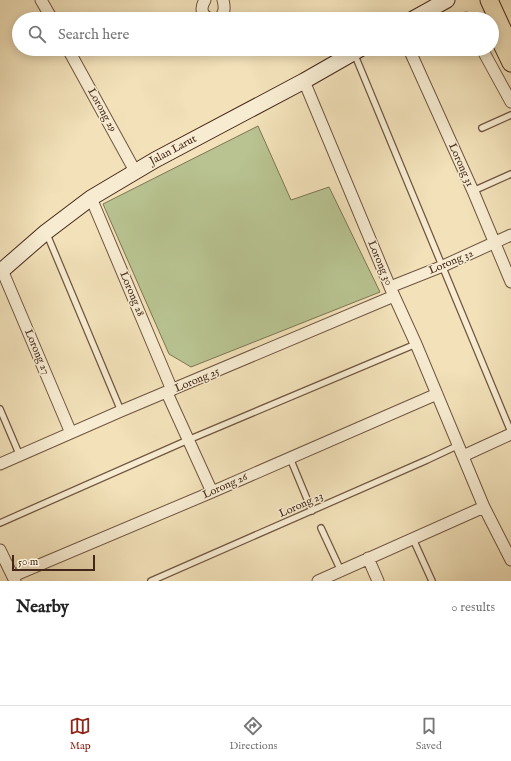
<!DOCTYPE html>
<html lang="en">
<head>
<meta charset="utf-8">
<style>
	:root { --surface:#fff; --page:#f2f2f2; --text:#222; --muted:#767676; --line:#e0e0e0; --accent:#8f2418 }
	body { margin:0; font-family:"IM FELL English",serif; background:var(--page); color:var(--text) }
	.scale { position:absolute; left:12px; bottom:10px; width:83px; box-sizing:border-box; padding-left:4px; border:2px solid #442718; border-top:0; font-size:11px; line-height:14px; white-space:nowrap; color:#442718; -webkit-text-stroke:3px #f7ecd2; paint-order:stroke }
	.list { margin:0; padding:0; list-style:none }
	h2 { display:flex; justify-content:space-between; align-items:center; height:52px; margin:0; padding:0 16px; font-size:17px }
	h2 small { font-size:13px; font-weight:400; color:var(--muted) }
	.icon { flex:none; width:22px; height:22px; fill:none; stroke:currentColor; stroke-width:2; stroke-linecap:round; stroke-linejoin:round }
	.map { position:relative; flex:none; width:511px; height:581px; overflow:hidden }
	.search { position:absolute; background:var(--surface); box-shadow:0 2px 10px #0003; left:12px; right:12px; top:12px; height:44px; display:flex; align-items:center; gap:10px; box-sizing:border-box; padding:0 14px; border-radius:22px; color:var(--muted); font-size:15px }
	.sheet { height:124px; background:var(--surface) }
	nav { display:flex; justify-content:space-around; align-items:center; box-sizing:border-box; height:56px; border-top:1px solid var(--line); background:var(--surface); font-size:11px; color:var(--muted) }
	nav a { display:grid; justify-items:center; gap:2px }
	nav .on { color:var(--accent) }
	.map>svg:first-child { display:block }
</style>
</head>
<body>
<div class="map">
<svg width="511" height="581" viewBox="0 0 511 581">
	<rect width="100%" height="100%" fill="#f2e1b9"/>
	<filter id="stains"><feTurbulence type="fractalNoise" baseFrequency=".005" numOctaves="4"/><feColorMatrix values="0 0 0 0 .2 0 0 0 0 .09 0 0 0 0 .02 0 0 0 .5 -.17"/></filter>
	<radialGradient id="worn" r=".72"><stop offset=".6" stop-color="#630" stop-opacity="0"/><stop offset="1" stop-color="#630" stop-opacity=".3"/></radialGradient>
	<path fill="#b8c391" stroke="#7e7554" d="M 258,126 L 291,200 L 329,187 L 380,292 L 191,367 L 169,354 L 103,204 Z"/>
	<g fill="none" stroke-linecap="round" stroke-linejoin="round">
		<g stroke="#705640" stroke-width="8">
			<path id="lane" d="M 354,53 L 511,432
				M 482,128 L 511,115
				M 473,191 L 511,174
				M 46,232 L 121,411
				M 0,409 L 20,456
				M 290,458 L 312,511
				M 0,523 L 188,440 L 416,344
				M 321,528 L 341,571
				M 413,539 L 432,581
				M 151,581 L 427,460 L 459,445"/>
		</g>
		<g stroke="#705640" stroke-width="13">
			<path id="street" d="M 41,0 L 52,19
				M 205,0 C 200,8 201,15 210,19
				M 466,18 L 466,19
				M 218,19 C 225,14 225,8 223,0
				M 68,49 L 135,171
				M 409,49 L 473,191 L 511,282
				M 482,49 L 511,102
				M 304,81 L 390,287 L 416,344 L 484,507 L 511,560
				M 91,198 L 172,390
				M 2,270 L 71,433
				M 390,287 L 443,266 L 511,235
				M 167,393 L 212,492
				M 463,456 L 511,434
				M 0,464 L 121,411 L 394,296
				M 0,550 L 15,581
				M 368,558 L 378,581
				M 13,576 L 212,492 L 437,394
				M 318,581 L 484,507"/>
		</g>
		<g stroke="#442718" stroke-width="17">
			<path id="secondary" d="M 413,19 L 447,0
				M 0,272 L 46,232 L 91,198 L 155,160 L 304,81 L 360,49"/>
		</g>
		<g stroke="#442718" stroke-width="19">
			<path id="primary" d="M 489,0 L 511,48
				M 499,38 L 511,63"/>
		</g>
		<use href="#lane" stroke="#f7ecd2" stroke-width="5.5"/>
		<use href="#street" stroke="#f7ecd2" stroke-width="11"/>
		<use href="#secondary" stroke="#f7ecd2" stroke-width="15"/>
		<use href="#primary" stroke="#f2e1b9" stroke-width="17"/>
	</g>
	<g text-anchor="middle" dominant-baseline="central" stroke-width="3" stroke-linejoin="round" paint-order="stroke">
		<g font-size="11" fill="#442718" stroke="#f7ecd2">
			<text transform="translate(102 110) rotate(61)">Lorong 29</text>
			<text transform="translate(173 150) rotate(-28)">Jalan Larut</text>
			<text transform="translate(461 165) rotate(66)">Lorong 31</text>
			<text transform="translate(451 262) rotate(-23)">Lorong 32</text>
			<text transform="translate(380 263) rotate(67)">Lorong 30</text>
			<text transform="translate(132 294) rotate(67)">Lorong 28</text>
			<text transform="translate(37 352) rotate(67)">Lorong 27</text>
			<text transform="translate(197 380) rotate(-23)">Lorong 25</text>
			<text transform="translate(225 486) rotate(-24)">Lorong 26</text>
			<text transform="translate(301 505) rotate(-24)">Lorong 23</text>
		</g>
	</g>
	<rect width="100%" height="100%" filter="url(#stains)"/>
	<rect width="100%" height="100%" fill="url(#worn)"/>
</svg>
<div class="scale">50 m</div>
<div class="search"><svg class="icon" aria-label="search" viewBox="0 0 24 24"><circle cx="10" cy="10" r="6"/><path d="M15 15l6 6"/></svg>Search here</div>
</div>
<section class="sheet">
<h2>Nearby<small>0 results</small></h2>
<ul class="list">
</ul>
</section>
<nav>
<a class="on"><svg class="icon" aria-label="map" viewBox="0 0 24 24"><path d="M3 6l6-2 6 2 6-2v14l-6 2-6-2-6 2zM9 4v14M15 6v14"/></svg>Map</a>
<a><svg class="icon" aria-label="directions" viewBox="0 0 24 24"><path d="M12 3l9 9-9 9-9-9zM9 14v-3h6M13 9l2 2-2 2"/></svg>Directions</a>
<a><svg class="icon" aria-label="saved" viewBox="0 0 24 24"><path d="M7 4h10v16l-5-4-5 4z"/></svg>Saved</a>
</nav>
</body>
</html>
